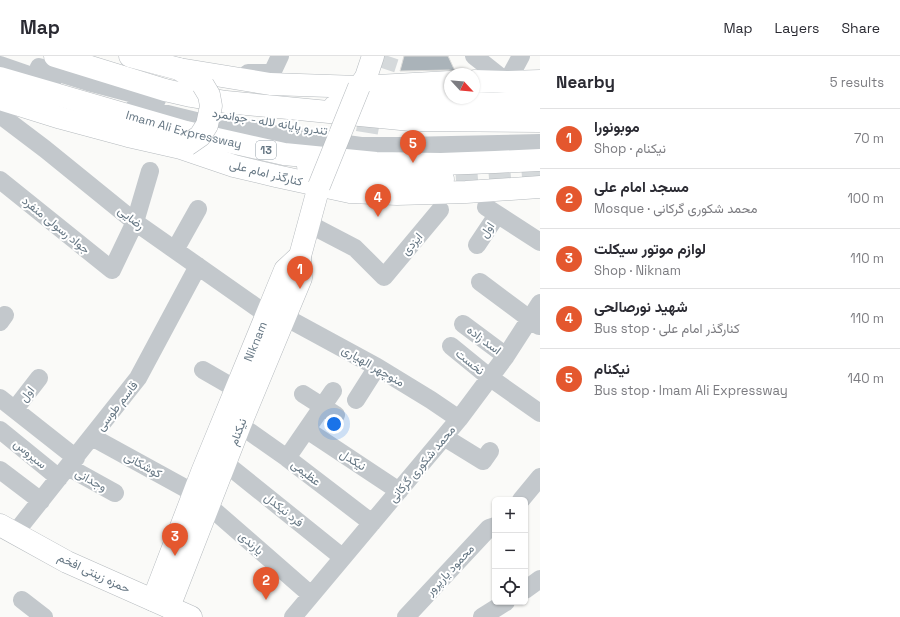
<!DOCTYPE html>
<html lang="en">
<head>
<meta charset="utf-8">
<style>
	:root { --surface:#fff; --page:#f2f2f3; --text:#2b2b33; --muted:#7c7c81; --line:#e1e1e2; --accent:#e4572e }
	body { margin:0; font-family:"Space Grotesk",Vazirmatn,sans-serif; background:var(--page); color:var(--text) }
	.controls { position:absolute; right:12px; bottom:12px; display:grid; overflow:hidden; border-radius:6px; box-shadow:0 1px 3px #0004 }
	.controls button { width:36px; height:36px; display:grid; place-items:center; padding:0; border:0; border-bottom:1px solid var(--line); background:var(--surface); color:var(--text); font:20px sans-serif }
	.compass { position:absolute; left:444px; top:12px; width:36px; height:36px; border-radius:50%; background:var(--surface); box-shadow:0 1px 3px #0004; rotate:116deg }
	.you { position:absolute; left:334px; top:368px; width:14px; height:14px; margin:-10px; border:3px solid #fff; border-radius:50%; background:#1a73e8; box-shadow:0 0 0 6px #1a73e833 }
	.badge { display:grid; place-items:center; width:26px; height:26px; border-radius:50%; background:var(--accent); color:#fff; font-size:13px; font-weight:700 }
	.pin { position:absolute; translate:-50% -33px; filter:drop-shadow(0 1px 2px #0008) }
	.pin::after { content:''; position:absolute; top:21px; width:14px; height:12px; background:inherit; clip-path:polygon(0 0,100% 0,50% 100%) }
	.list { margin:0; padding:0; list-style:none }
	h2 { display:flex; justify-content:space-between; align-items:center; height:52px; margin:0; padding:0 16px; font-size:17px }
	h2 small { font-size:13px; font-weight:400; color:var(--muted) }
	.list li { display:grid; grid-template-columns:26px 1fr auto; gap:12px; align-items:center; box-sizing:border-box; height:60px; padding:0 16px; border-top:1px solid var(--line) }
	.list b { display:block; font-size:15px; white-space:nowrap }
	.list p { margin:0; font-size:13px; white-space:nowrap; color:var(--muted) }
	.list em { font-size:13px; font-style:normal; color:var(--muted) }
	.icon { flex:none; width:22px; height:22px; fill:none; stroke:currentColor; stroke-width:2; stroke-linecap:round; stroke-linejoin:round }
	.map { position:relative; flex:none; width:540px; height:561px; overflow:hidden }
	header { display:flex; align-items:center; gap:24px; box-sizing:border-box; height:56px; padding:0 20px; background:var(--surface); border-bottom:1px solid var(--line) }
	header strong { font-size:19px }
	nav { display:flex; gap:22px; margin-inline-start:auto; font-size:14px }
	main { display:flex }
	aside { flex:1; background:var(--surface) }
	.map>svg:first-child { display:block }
</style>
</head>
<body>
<header>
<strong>Map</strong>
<nav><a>Map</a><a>Layers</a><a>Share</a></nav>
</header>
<main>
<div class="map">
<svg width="540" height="561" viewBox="0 0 540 561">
	<rect width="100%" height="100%" fill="#fafaf8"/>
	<path fill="#aab3b9" stroke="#dcdcda" d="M 404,0 L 448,0 L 455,15 L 449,14 L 400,15 Z"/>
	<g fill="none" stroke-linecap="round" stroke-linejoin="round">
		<path stroke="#d5d9db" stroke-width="22" stroke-dasharray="22 11" stroke-linecap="butt" d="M 368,109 C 357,91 381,21 388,0
			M 423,123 L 448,124 L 540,117"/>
		<g stroke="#b5babe" stroke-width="23">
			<g id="major">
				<path d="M 130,0 L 179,13 L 270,28 L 359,31 L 450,26"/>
				<path d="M 474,25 L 507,26 L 540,25"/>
				<path d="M 359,31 L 366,21 L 373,0"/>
				<path d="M 0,43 L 61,62 L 128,80 L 181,92 L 234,110 L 276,120 L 350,136 L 397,138 L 466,136 L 540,131"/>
				<path d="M 334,51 L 409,44 L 499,48 L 540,45"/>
				<path d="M 308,110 L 368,120 L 443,123"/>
				<path d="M 0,469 L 67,506 L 191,561"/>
				<path id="s1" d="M 153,544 L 202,416 L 285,214 L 300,200"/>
				<path d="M 169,551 L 240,369 L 301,222 L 300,200 L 319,130"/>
			</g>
		</g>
		<g stroke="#b4b9bd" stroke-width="23">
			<g id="highway">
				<path d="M 55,0 L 165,34 L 191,40 L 226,46 L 411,64 L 540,65"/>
				<path d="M 179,13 L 203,29"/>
				<path id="s2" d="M 0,22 L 186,76 L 284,98 L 376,107 L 441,108 L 495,106 L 540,104"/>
			</g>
		</g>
		<path stroke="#c3c8cc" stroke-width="18" d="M 474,0 L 507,26 L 521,0
			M 0,9 L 52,27
			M 39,11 L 88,26 L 157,44
			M 248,17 L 272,17 L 280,0
			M 135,50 L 196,65 L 224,71 L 361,90 L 404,90 L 540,87
			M 0,59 L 45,93 L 135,166 L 266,258
			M 0,124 L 112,214 L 135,166 L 150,115
			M 486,151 L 540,186
			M 309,168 L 355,192 L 384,221 L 440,154
			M 477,189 L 497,159
			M 175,194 L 198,153
			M 480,226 L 539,270
			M 285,261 L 377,311 L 431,344 L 459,363
			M 0,266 L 5,259
			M 463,268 L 506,300
			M 451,290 L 489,321 L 540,357
			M 203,314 L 236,333
			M 303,338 L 336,359
			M 0,342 L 76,402
			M 356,344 L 377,311
			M 15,353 L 39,322
			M 240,369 L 287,402 L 372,467
			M 0,374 L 59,422
			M 307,374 L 399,435
			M 92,381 L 194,437
			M 444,381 L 483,405 L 490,395
			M 287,402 L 333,335
			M 225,407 L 342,501
			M 68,411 L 115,437
			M 0,414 L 41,445
			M 521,444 L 540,421
			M 209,450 L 311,539
			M 15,477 L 138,322 L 198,210
			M 525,534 L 540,523
			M 22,544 L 44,561
			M 293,561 L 459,363 L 506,300 L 540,247
			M 406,561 L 489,472 L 495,470
			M 482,561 L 506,546"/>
		<use href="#major" stroke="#fff" stroke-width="22"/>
		<use href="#highway" stroke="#fff" stroke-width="22"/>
		<g stroke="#b5babe" stroke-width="23" stroke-linecap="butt">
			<path id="major-bridge" d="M 319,130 L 359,31"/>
		</g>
		<g stroke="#b4b9bd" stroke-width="23" stroke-linecap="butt">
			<path id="highway-bridge" d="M 187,89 L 200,80 L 207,69 L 211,50 L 209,39 L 203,29"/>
		</g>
		<use href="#major-bridge" stroke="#fff" stroke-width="22"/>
		<use href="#highway-bridge" stroke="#fff" stroke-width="22"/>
	</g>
	<g text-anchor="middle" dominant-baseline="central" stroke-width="4" stroke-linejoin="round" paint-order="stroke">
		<rect fill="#fff" stroke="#939fa8" stroke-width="1" x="256" y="85" width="20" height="18" rx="3"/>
		<g font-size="11" font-weight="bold" fill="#657683">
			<text x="266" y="94">13</text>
		</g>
		<g font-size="12" fill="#657683" stroke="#fff">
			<text transform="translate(270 66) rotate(9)">تندرو پایانه لاله - جوانمرد</text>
			<text stroke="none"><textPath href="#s2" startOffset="191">Imam Ali Expressway</textPath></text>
			<text transform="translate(266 117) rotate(14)">کنارگذر امام علی</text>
			<text transform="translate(131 162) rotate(38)">رضایی</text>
			<text transform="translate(56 169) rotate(39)">جواد رسولی منفرد</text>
			<text transform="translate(487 174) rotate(-56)">اول</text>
			<text transform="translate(412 188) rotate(-49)">ایزدی</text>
			<text transform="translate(484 284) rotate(37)">اسد زاده</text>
			<text stroke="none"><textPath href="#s1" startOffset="278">Niknam</textPath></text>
			<text transform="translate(470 306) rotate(39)">نخست</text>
			<text transform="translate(373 310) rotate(30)">منوچهر الهیاری</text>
			<text transform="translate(27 338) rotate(-52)">اول</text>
			<text transform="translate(117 350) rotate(-52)">قاسم طوسی</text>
			<text transform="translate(238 376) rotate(-69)">نیکنام</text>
			<text transform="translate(30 398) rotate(39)">سیروس</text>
			<text transform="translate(353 404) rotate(33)">نیکدل</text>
			<text transform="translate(422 408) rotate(-50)">محمد شکوری گرکانی</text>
			<text transform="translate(143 409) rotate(29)">کوشکانی</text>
			<text transform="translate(306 417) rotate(38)">عظیمی</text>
			<text transform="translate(91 424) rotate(29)">وجدانی</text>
			<text transform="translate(284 454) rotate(39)">فرد نیکدل</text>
			<text transform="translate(251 487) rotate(41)">یارندی</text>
			<text transform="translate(450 514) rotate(-47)">محمود یارپرور</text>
			<text transform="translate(94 517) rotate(25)">حمزه زینتی افخم</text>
		</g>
	</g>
</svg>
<div class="controls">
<button>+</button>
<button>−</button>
<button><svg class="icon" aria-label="locate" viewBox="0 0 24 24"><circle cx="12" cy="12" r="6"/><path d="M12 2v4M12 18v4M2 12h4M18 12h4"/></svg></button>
</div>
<svg class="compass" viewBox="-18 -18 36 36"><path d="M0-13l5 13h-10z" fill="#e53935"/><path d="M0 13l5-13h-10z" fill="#7c7c81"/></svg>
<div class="you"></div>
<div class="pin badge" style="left:300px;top:233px">1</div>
<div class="pin badge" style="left:266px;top:544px">2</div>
<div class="pin badge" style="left:175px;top:500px">3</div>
<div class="pin badge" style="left:378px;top:161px">4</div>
<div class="pin badge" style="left:413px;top:107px">5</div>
</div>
<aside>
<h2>Nearby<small>5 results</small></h2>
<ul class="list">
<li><span class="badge">1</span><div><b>موبونورا</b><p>Shop · نیکنام</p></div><em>70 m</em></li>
<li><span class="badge">2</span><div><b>مسجد امام علی</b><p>Mosque · محمد شکوری گرکانی</p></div><em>100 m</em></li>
<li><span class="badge">3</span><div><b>لوازم موتور سیکلت</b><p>Shop · Niknam</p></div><em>110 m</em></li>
<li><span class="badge">4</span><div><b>شهید نورصالحی</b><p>Bus stop · کنارگذر امام علی</p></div><em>110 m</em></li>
<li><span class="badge">5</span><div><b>نیکنام</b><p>Bus stop · Imam Ali Expressway</p></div><em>140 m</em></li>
</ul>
</aside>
</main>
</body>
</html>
